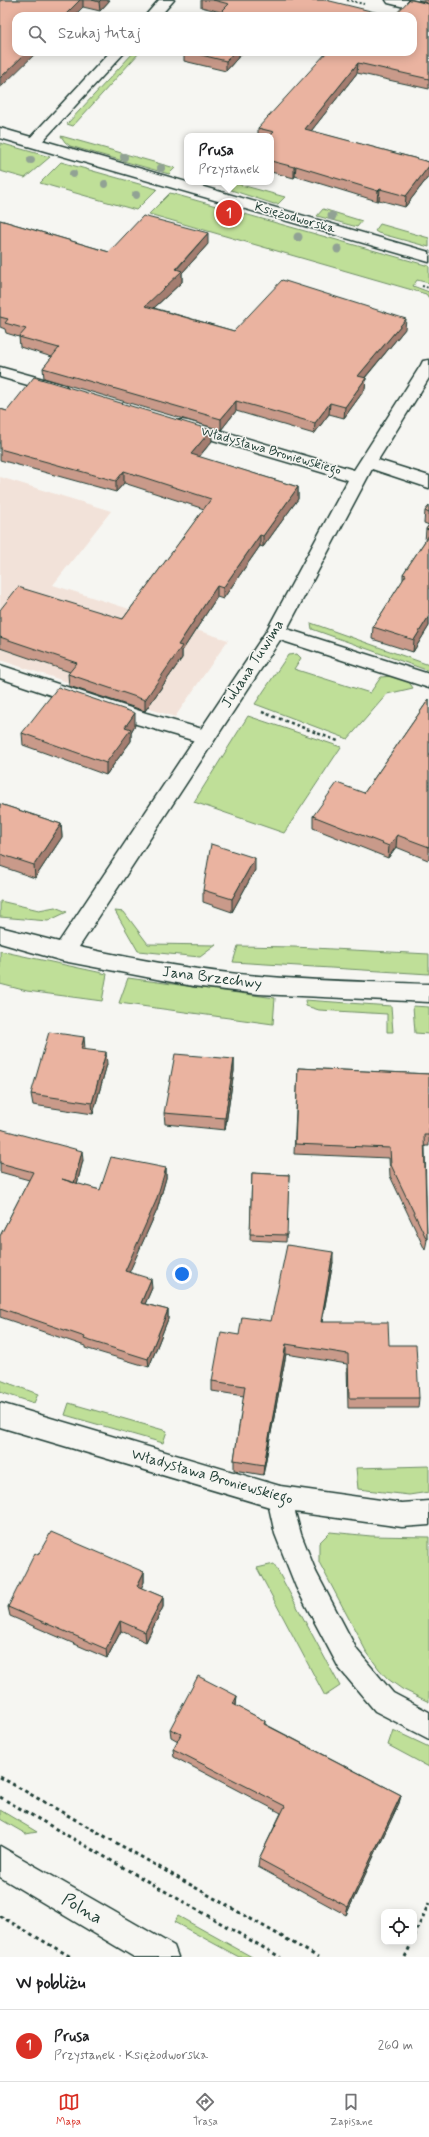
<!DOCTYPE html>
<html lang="pl">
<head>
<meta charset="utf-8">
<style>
	:root { --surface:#fff; --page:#f2f2f2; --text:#202124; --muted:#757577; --line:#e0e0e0; --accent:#d93025 }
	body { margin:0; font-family:Mynerve,sans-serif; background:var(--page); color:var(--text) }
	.controls { position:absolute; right:12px; bottom:12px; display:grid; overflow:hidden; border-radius:8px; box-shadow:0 2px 10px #0003 }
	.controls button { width:36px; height:36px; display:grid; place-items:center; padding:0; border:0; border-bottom:1px solid var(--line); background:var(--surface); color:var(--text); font:20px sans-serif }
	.you { position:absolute; left:182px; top:1274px; width:14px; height:14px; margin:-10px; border:3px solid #fff; border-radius:50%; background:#1a73e8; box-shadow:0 0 0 6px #1a73e833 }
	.badge { display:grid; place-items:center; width:26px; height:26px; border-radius:50%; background:var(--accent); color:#fff; font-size:13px; font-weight:700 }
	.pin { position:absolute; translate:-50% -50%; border:2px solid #fff; box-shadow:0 1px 4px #0006 }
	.popup { position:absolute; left:184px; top:133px; width:90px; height:52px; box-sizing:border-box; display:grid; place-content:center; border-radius:8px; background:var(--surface); filter:drop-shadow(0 1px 3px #0005); font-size:13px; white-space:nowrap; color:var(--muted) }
	.popup b { font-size:15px; color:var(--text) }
	.popup::after { content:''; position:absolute; left:50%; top:100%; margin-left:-8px; border:8px solid transparent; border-top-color:var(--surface) }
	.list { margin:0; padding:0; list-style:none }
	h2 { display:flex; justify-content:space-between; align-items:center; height:52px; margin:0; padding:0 16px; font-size:17px }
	h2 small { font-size:13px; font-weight:400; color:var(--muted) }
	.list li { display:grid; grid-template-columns:26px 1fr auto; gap:12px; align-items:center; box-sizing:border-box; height:72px; padding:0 16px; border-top:1px solid var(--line) }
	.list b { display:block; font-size:15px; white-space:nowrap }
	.list p { margin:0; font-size:13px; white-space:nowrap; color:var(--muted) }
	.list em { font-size:13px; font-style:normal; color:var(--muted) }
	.icon { flex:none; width:22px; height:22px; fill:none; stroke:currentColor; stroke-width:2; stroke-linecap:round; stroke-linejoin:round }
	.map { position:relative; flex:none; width:429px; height:1957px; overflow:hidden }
	.search { position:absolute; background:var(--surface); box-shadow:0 2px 10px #0003; left:12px; right:12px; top:12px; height:44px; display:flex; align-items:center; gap:10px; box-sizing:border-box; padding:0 14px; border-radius:12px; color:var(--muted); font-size:15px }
	.sheet { height:124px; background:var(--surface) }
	nav { display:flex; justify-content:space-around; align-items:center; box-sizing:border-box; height:56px; border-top:1px solid var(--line); background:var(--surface); font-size:11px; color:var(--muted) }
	nav a { display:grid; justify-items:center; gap:2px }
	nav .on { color:var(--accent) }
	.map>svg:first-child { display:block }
</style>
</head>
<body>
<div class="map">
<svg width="429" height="1957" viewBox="0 0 429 1957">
	<rect width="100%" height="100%" fill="#f6f6f2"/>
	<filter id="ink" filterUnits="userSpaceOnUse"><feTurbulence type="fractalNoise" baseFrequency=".025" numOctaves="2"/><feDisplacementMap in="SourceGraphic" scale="8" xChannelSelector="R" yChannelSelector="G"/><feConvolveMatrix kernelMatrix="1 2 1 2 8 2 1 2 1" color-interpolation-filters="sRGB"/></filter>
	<g filter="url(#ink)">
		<path fill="#f2e2d9" d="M 0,477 L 111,511 L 53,585 L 228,640 L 175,717 L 0,660 Z"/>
		<path fill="#bfdf98" stroke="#6f8e66" d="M 134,52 L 140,52 L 73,126 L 67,124 Z
			M 61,136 L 175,168 L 169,174 L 70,146 L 65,142 Z
			M 0,143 L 50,157 L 25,178 L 0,171 Z
			M 61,162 L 157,189 L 136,210 L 40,183 Z
			M 234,183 L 285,197 L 278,204 L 274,204 L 231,190 Z
			M 170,193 L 429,266 L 429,283 L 417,280 L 413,286 L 429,292 L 429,298 L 426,294 L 149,214 Z
			M 323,209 L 362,221 L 357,227 L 317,216 Z
			M 380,224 L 429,238 L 429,247 L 378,233 L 375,231 Z
			M 311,623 L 429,665 L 429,671 L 312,629 Z
			M 297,654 L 301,658 L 294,669 L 370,693 L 381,677 L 392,676 L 409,682 L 413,688 L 387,694 L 348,739 L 255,704 L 288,655 Z
			M 248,716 L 341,747 L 284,833 L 194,802 Z
			M 0,901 L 39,910 L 55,907 L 67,912 L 48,921 L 0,917 Z
			M 115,911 L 124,912 L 148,944 L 216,945 L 200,957 L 138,951 Z
			M 238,946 L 294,947 L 429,954 L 429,974 L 233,962 Z
			M 0,951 L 107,974 L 102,1001 L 27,991 L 0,984 Z
			M 128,978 L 275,998 L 273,1024 L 119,1003 Z
			M 305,1000 L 391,1006 L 393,1032 L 387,1032 L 387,1014 L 319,1010 L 306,1006 Z
			M 413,1006 L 429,1007 L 429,1034 L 415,1033 Z
			M 0,1380 L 38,1394 L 34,1403 L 0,1392 Z
			M 69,1403 L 167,1431 L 163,1443 L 65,1415 Z
			M 429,1466 L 429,1492 L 409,1495 L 358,1489 L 356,1468 Z
			M 330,1532 L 371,1536 L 429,1537 L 429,1702 L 402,1689 L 388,1679 L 379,1669 L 366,1651 L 319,1562 L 319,1543 Z
			M 274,1564 L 340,1686 L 325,1696 L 257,1568 Z
			M 393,1730 L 429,1747 L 429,1767 L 388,1745 Z
			M 0,1810 L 37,1832 L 26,1834 L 0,1819 Z
			M 178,1916 L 252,1957 L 239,1957 L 174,1922 Z"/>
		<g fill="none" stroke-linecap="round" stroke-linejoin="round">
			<g stroke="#1f3d34" stroke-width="3">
				<path id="lane" d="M 0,665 L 146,713 L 213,732 L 216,737 L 213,742 L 206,744 L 133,723 L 0,678 Z
					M 280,1486 L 289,1490 L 301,1534 L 316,1572 L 357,1650 L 393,1693 L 429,1712 L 429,1739 L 375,1711 L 339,1668 L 296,1587 L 275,1534 L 267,1498 L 271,1490 Z"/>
			</g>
			<g stroke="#1f3d34" stroke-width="3">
				<path id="street" d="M 159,0 L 174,0 L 160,16 L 145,16 Z
					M 386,0 L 410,0 L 429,5 L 429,13 L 388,3 Z
					M 110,52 L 125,52 L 38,146 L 28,146 L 25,143 L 28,140 Z
					M 429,360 L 429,378 L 378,460 L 429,476 L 429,488 L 372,469 L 287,629 L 429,674 L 429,688 L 280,640 L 79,947 C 138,960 198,971 259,976 C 315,981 372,982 429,984 L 429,1002 L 259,994 L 193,986 L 63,961 L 0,943 L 0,927 L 59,942 L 267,630 L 348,480 L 176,429 L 173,425 L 176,421 L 182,420 L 188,421 L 354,470 L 421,365 L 423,361 Z
					M 0,367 L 65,385 L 68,389 L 65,393 L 59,394 L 0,377 Z
					M 0,1403 L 280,1486 L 402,1503 L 429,1501 L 429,1525 L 402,1527 L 280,1510 L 0,1427 Z
					M 0,1846 L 174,1946 L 178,1957 L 134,1957 L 0,1877 Z"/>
			</g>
			<g stroke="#1f3d34" stroke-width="3">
				<path id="secondary" d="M 0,128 L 429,252 L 429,262 L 0,138 Z"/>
			</g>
			<path stroke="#1f3d34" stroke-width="2" stroke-dasharray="2 2" stroke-linecap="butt" d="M 347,0 L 364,4
				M 422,286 L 429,288"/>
			<path stroke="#1f3d34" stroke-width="2.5" stroke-dasharray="3 3" stroke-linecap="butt" d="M 262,712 L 338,741"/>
			<path stroke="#1f3d34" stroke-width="3" stroke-dasharray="3.5 3.5" stroke-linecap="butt" d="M 0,1777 L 318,1957
				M 0,1797 L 280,1957
				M 0,1916 L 71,1957
				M 414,1937 L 429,1903
				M 405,1957 L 412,1942"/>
			<use href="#lane" fill="#f6f6f2" fill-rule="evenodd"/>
			<use href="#street" fill="#f6f6f2" fill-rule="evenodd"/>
			<use href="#secondary" fill="#f6f6f2" fill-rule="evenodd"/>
		</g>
		<g fill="#91a294">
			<circle cx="124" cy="157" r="4"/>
			<circle cx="31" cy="160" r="4"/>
			<circle cx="161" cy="168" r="4"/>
			<circle cx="73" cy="174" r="4"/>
			<circle cx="105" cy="184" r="4"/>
			<circle cx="136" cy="195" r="4"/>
			<circle cx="332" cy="216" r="4.5"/>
			<circle cx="298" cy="237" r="4.5"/>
			<circle cx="338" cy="249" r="4.5"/>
		</g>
		<path fill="#c99a8a" stroke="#1f3d34" d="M 0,0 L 110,0 L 100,11 L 83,7 Z
			M 201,0 L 326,0 L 221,12 L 201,7 Z
			M 418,0 L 429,0 L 429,89 L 357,73 L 311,131 L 429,162 L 429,176 L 405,207 L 379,200 L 377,201 L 295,176 L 294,178 L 271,172 L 271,136 L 258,136 L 258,128 L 427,3 Z
			M 184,52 L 243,52 L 226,71 L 184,61 Z
			M 0,220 L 109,252 L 208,244 L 182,273 L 182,282 L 154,308 L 234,331 L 405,329 L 365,378 L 366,378 L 365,389 L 344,418 L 329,414 L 314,434 L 236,411 L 221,430 L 44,378 L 43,368 L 52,357 L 20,347 L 19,337 L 6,333 L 5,329 L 0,327 Z
			M 0,409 L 7,411 L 211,430 L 212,441 L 199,457 L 298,487 L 298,499 L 263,547 L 260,546 L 223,599 L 217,597 L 182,651 L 182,658 L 145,711 L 69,686 L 68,674 L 70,672 L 0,648 L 0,610 L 123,619 L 204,509 L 124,483 L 116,492 L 0,460 Z
			M 429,506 L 429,525 L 424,523 L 425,511 Z
			M 429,525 L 429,626 L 413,652 L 372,639 L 373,627 L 403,580 L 403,574 L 425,541 L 426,529 Z
			M 429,699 L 429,859 L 428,860 L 396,847 L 388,858 L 313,828 L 313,816 L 364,793 Z
			M 135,725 L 131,732 L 131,741 L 106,775 L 23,745 L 22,733 Z
			M 0,804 L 61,824 L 62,837 L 35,878 L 0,866 Z
			M 255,870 L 232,912 L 203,902 L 203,890 Z
			M 85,1049 L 107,1064 L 93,1114 L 33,1105 L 31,1094 Z
			M 234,1059 L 234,1071 L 225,1130 L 165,1124 L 164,1113 Z
			M 298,1068 L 429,1074 L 429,1146 L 425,1146 L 427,1240 L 425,1250 L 390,1176 L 389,1158 L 294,1154 Z
			M 0,1129 L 83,1160 L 77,1184 L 100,1190 L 166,1168 L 166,1178 L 157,1210 L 129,1272 L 152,1288 L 145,1304 L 168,1310 L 168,1319 L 149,1367 L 85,1348 L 85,1346 L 0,1317 L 0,1236 L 29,1180 L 0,1172 Z
			M 252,1173 L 289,1175 L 286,1242 L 250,1240 Z
			M 333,1262 L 322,1322 L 389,1345 L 419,1398 L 418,1408 L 348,1408 L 347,1364 L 286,1354 L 263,1475 L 234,1470 L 234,1460 L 244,1396 L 212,1391 L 212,1381 L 239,1335 L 271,1321 Z
			M 38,1555 L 144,1572 L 144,1582 L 141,1588 L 163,1597 L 163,1607 L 146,1642 L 121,1631 L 107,1658 L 10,1616 L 8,1607 Z
			M 237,1696 L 236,1706 L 265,1721 L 265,1724 L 401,1795 L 399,1803 L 346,1915 L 258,1867 L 259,1859 L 281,1813 L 174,1757 L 173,1749 L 178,1741 L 171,1737 L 170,1729 Z"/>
		<path fill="#a47d70" stroke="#1f3d34" d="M 80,0 L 83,0 L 83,7 L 74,16 L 64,16 Z
			M 101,0 L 110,0 L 100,11 L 99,2 Z
			M 27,52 L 37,52 L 0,88 L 0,78 Z
			M 234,52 L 243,52 L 226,71 L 226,61 Z
			M 358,63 L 357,73 L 304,140 L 305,129 Z
			M 296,166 L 295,176 L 294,178 L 294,167 Z
			M 429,166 L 429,176 L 405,207 L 406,196 Z
			M 380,189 L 379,200 L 377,201 L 378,191 Z
			M 208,233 L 208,244 L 182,273 L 182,282 L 145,316 L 145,306 Z
			M 406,319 L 405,329 L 357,387 L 358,376 Z
			M 366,378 L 365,389 L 344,418 L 345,407 Z
			M 236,401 L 236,411 L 221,430 L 221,419 Z
			M 330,403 L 329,414 L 314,434 L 315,423 Z
			M 211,430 L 212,441 L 191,466 L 191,454 Z
			M 124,471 L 124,483 L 116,492 L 116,481 Z
			M 298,487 L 298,499 L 263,547 L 263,536 Z
			M 260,535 L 260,546 L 223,599 L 223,588 Z
			M 217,586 L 217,597 L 182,651 L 182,658 L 145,711 L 145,700 L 178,645 Z
			M 429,616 L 429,626 L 413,652 L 414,640 Z
			M 135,713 L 135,725 L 131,732 L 131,741 L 106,775 L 106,763 L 125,727 Z
			M 61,824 L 62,837 L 35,878 L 34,865 Z
			M 397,835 L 396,847 L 388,858 L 389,846 Z
			M 255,858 L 255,870 L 232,912 L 232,899 Z
			M 84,1037 L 85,1049 L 82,1061 L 81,1049 Z
			M 106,1052 L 107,1064 L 93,1114 L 92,1103 Z
			M 234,1059 L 234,1071 L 225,1130 L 225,1118 Z
			M 82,1151 L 83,1160 L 75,1192 L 74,1183 Z
			M 166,1168 L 166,1178 L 157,1210 L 126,1280 L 125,1271 Z
			M 333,1252 L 333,1262 L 320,1332 L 321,1322 Z
			M 151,1279 L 152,1288 L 142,1311 L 141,1303 Z
			M 168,1310 L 168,1319 L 149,1367 L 148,1359 Z
			M 286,1344 L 286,1354 L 263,1475 L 264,1465 Z
			M 144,1572 L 144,1582 L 138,1596 L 137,1586 Z
			M 163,1597 L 163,1607 L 146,1642 L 145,1632 Z
			M 120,1621 L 121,1631 L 107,1658 L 106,1649 Z
			M 237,1696 L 236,1705 L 233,1713 L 233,1704 Z
			M 401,1795 L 399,1803 L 346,1915 L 348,1907 Z"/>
		<path fill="#eab3a0" stroke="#1f3d34" d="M 0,0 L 80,0 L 64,16 L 16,16 L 16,52 L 27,52 L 0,78 Z
			M 92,0 L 101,0 L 99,2 Z
			M 213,0 L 326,0 L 391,16 L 217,16 L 229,4 Z
			M 409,0 L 412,0 L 429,4 L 429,79 L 358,63 L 305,129 L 429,162 L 429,166 L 406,196 L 380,189 L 378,191 L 296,166 L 294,167 L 271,161 L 271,136 L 270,136 L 274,132 L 258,128 L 327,52 L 413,52 L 413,16 L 394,16 Z
			M 189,52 L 234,52 L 226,61 Z
			M 143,216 L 208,233 L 176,269 L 182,271 L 145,306 L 234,331 L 282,280 L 406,319 L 358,376 L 366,378 L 345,407 L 330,403 L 315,423 L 236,401 L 221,419 L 43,368 L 59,348 L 19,337 L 26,329 L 5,323 L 8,319 L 0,317 L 0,220 L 109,252 Z
			M 34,377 L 211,430 L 191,454 L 298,487 L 263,536 L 260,535 L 223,588 L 217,586 L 178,645 L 182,646 L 145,700 L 68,674 L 77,663 L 0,637 L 0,610 L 18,587 L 123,619 L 211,499 L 124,471 L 116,481 L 0,449 L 0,409 L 7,411 Z
			M 429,506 L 429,513 L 425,511 Z
			M 429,525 L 429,530 L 426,529 Z
			M 429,535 L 429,616 L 414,640 L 373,627 L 406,575 L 403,574 Z
			M 58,687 L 135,713 L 125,727 L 131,729 L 106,763 L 22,733 Z
			M 429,699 L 429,847 L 397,835 L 389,846 L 313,816 L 337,783 L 364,793 Z
			M 0,804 L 61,824 L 34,865 L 0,854 Z
			M 211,844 L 255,858 L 232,899 L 203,890 Z
			M 49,1032 L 84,1037 L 81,1049 L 106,1052 L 92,1103 L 31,1094 Z
			M 175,1054 L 234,1059 L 225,1118 L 164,1113 Z
			M 298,1068 L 429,1074 L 429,1135 L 424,1135 L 427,1240 L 391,1165 L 390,1148 L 295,1144 Z
			M 0,1129 L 82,1151 L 74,1183 L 62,1179 L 100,1190 L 111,1157 L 166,1168 L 156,1201 L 125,1271 L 151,1279 L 141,1303 L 168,1310 L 148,1359 L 84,1339 L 85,1337 L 0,1308 L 0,1236 L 33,1172 L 0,1163 Z
			M 252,1173 L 289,1175 L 287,1235 L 250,1234 Z
			M 287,1245 L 333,1252 L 321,1322 L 388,1322 L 389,1345 L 416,1345 L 419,1398 L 349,1398 L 348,1354 L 286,1344 L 264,1465 L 234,1460 L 245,1386 L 212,1381 L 221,1332 L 239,1335 L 242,1317 L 271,1321 Z
			M 51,1532 L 144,1572 L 137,1586 L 163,1597 L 145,1632 L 120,1621 L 106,1649 L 8,1607 L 35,1553 L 38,1555 Z
			M 198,1676 L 237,1696 L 233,1704 L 265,1721 L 264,1724 L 401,1795 L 348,1907 L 259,1859 L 285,1806 L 173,1749 L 181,1734 L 170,1729 Z"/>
	</g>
	<g text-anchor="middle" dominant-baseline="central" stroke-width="3" stroke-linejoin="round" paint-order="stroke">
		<g font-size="13" fill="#1f3d34" stroke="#f6f6f2">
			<text transform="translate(295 218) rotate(16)">Księżodworska</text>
			<text transform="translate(271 451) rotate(16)">Władysława Broniewskiego</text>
		</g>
		<g font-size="15" fill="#1f3d34" stroke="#f6f6f2">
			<text transform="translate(253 664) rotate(-57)">Juliana Tuwima</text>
			<text transform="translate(212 978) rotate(7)">Jana Brzechwy</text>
			<text transform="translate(212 1477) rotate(16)">Władysława Broniewskiego</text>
		</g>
		<g font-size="18" fill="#1f3d34" stroke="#f6f6f2">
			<text transform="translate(82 1909) rotate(30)">Polna</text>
		</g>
	</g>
</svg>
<div class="controls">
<button><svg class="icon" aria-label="locate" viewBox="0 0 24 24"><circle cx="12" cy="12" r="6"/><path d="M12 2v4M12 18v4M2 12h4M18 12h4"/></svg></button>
</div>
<div class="you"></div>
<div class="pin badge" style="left:229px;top:213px">1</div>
<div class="popup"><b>Prusa</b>Przystanek</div>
<div class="search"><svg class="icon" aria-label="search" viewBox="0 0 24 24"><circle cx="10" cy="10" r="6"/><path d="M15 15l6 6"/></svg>Szukaj tutaj</div>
</div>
<section class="sheet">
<h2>W pobliżu<small></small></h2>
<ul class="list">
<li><span class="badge">1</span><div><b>Prusa</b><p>Przystanek · Księżodworska</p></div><em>260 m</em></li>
</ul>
</section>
<nav>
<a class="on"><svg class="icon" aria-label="map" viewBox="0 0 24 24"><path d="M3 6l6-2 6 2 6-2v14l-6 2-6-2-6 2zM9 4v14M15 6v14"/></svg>Mapa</a>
<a><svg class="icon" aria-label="directions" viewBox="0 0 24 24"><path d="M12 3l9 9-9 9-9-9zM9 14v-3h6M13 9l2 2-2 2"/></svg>Trasa</a>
<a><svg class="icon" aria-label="saved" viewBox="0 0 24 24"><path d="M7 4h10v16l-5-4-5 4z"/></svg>Zapisane</a>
</nav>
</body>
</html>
